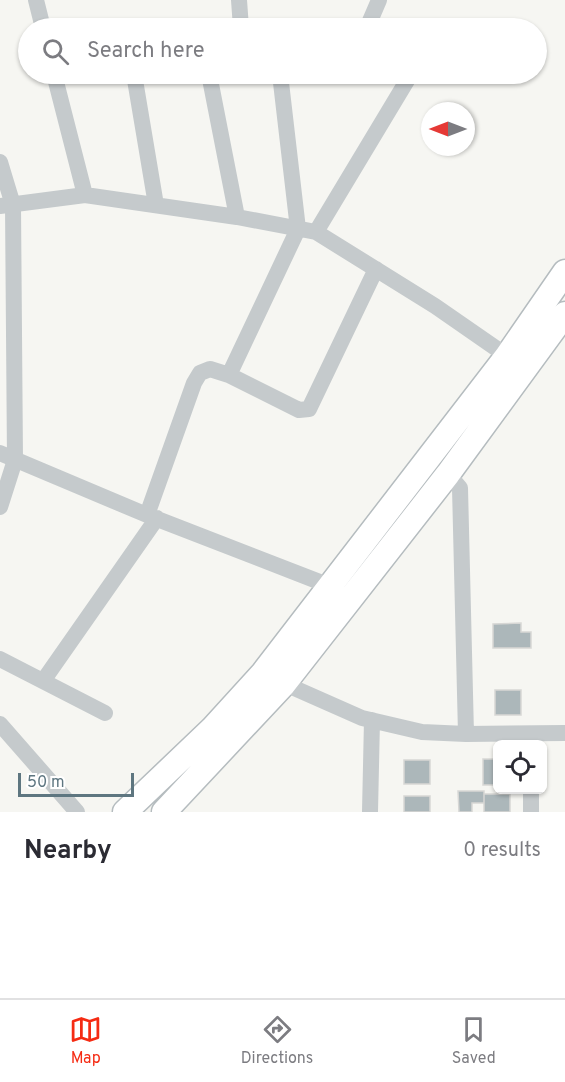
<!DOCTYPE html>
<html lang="en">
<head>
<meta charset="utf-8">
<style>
	:root { --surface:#fff; --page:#f7f7f7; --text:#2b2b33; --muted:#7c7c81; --line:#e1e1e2; --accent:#f52b13 }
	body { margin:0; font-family:Overpass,sans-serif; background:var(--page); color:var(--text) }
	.controls { position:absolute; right:18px; bottom:18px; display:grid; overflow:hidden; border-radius:9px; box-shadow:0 2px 4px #0004 }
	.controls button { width:54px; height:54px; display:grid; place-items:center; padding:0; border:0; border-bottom:2px solid var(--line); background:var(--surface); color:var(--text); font:30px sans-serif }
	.compass { position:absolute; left:421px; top:102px; width:54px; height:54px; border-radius:50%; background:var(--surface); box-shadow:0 2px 4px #0004; rotate:270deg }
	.scale { position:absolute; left:18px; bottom:15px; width:116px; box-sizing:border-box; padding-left:6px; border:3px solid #5e7680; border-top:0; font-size:16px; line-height:21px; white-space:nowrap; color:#5e7680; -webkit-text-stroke:4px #fff; paint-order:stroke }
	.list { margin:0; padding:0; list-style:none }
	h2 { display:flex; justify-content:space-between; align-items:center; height:78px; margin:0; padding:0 24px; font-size:26px }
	h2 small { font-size:20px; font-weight:400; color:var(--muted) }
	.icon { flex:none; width:33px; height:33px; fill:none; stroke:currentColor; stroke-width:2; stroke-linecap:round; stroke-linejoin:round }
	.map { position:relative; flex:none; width:565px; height:812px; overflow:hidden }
	.search { position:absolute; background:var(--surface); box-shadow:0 2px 4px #0004; left:18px; right:18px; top:18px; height:66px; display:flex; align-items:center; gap:15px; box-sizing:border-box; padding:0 21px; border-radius:33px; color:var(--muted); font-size:22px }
	.sheet { height:186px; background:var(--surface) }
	nav { display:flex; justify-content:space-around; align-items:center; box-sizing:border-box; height:84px; border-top:2px solid var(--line); background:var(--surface); font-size:16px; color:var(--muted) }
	nav a { display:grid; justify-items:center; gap:3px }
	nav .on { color:var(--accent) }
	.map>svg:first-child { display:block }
</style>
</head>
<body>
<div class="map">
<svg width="565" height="812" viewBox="0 0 565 812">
	<rect width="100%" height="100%" fill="#f6f6f2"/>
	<path fill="#acb7ba" stroke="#d7d7d5" stroke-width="1.5" d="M 521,623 L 521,632 L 531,632 L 531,648 L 493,648 L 493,624 Z
		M 495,690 L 521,690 L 521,715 L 495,715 Z
		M 483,759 L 498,759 L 498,785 L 483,785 Z
		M 404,760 L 430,760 L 430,784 L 404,784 Z
		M 458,791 L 484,791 L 484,803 L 472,803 L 472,812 L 459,812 Z
		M 484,794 L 510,794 L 510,812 L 484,812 Z
		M 404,796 L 430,796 L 430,812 L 404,812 Z"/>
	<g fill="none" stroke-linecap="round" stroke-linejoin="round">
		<g stroke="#b5bcbf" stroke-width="27">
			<path id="secondary" d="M 125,812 L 212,729 L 263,673 L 507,356 L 565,272
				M 164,812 L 283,685 L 448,474 L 565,314"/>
		</g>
		<path stroke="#c5cacc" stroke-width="16" d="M 36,0 L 43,28
			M 239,0 L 241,28
			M 199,26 L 200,28
			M 367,28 L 379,0
			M 54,74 L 85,195
			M 134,74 L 156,205
			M 209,74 L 237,217
			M 0,162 L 13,205 L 15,460 L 0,507
			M 0,206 L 85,195 L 237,217 L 316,232 L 435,306 L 507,356
			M 316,232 L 411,74
			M 229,375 L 298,229 L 280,74
			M 0,453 L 147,515 L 330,586
			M 448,474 L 460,488 L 466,734
			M 147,515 L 194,383 L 200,373 L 210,369 L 229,375 L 299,410 L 309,409 L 376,269
			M 0,659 L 105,713
			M 276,680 L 362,718 L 422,732 L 466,734 L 565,733
			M 43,681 L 157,518
			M 0,724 L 77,812
			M 370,812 L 372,720
			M 531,812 L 531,790"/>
		<use href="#secondary" stroke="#fff" stroke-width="24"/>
	</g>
</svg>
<div class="controls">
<button><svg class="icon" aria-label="locate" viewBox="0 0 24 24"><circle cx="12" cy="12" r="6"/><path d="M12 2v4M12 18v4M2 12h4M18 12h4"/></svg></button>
</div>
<svg class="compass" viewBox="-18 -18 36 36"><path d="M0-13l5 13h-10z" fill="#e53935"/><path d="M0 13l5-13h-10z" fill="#7c7c81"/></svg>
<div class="scale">50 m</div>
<div class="search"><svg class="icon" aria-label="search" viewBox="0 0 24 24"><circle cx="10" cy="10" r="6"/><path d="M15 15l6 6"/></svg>Search here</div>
</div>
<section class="sheet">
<h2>Nearby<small>0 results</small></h2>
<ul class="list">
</ul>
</section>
<nav>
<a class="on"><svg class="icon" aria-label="map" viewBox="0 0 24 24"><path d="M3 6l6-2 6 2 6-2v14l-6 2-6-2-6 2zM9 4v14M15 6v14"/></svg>Map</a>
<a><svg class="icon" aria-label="directions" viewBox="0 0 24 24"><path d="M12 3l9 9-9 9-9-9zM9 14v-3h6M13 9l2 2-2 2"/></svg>Directions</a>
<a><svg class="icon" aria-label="saved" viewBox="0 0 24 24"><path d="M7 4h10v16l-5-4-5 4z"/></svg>Saved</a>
</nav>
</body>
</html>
